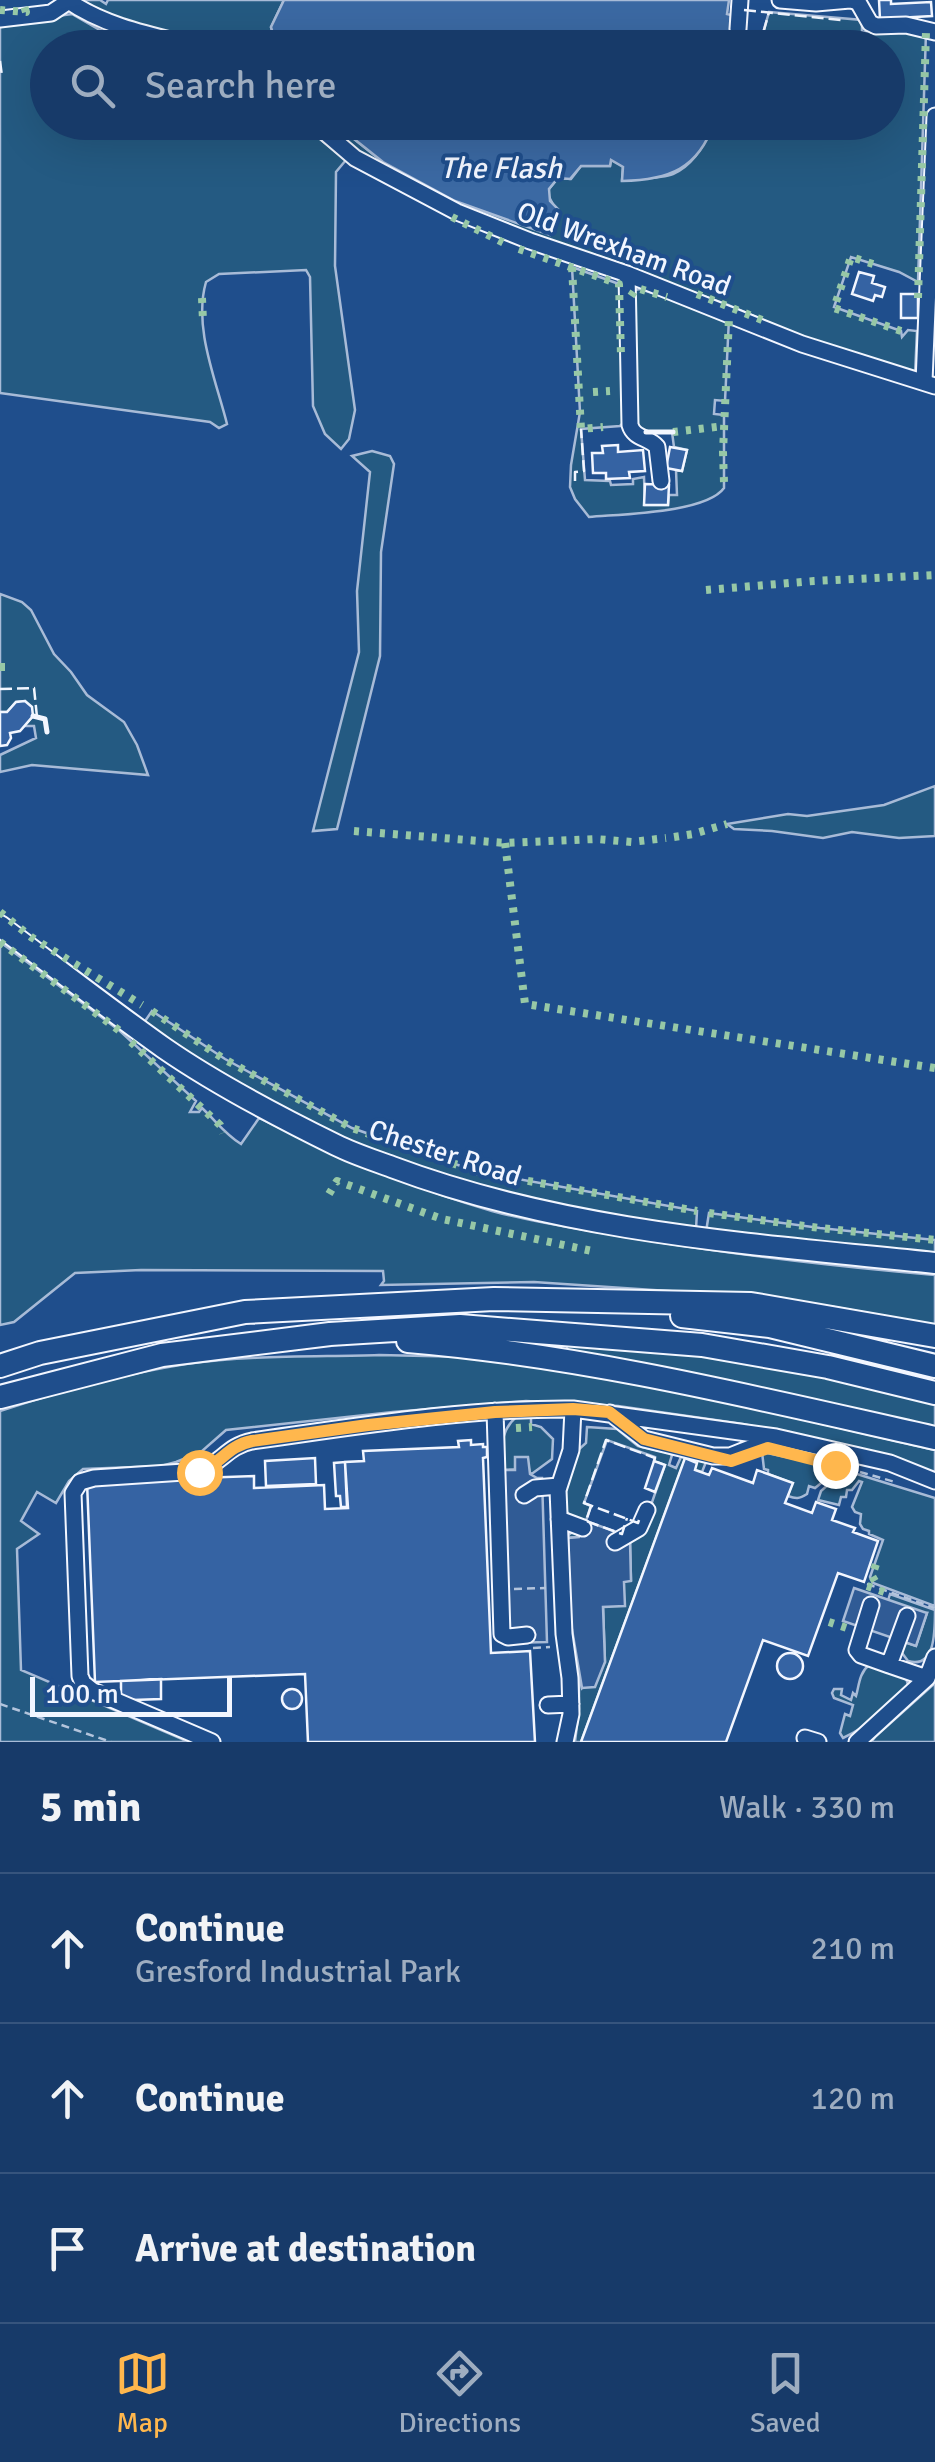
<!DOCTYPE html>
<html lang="en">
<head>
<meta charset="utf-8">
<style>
	:root { --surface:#173a69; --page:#20416f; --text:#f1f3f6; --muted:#9eadc0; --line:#36547d; --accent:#ffb74d }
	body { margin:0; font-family:Signika,sans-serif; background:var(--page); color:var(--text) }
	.scale { position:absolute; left:30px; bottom:25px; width:202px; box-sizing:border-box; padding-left:10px; border:5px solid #f2f6ff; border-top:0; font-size:28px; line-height:35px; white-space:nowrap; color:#f2f6ff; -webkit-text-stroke:8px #1f4e8c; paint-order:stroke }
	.stop { position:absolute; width:30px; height:30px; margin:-22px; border:8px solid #ffb74d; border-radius:50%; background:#fff }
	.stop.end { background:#ffb74d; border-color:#fff; box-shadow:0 2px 10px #0008 }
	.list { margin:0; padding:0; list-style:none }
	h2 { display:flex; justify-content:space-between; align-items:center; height:130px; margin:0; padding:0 40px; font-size:42px }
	h2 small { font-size:32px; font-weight:400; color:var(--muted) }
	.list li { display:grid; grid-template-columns:65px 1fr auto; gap:30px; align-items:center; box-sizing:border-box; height:150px; padding:0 40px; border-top:2px solid var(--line) }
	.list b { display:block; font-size:38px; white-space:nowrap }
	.list p { margin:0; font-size:32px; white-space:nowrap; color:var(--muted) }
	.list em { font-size:32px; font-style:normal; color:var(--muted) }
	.icon { flex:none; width:55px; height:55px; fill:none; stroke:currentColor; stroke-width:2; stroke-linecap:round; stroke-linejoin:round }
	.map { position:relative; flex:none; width:935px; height:1742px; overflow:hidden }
	.search { position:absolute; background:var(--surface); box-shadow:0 10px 40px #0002; left:30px; right:30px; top:30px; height:110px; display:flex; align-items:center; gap:25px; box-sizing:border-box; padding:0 35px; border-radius:55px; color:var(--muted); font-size:38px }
	.sheet { height:580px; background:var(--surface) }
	nav { display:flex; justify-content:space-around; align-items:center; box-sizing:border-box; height:140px; border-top:2px solid var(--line); background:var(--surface); font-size:28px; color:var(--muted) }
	nav a { display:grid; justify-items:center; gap:5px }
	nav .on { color:var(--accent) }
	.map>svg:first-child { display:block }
</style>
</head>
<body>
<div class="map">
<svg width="935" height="1742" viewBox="0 0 935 1742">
	<rect width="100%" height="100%" fill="#1f4e8c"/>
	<path fill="#245a82" stroke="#a8bbd7" stroke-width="2.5" d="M 81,0 L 100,0 L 106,4 L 108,0 L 284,0 L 271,27 L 277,48 L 215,47 L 106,17 Z
		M 769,12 L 862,20 L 862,32 L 897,29 L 926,32 L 918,282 L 899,272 L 851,257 L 834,307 L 901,331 L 902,337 L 908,330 L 917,331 L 915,375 L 803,337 L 728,305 L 584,252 L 458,210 L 357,155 L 318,123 L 334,123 L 383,162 L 554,206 L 548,195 L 549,189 L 558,178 L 571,179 L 581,166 L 610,166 L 611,160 L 623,166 L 622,180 C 636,178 661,179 673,174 C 694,165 706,143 714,123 L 888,122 L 888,48 L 759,47 Z
		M 72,14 L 100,30 L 123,39 L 167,47 L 48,48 L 48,122 L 300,123 L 346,160 L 336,172 L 335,266 L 355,410 L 349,439 L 341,449 L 325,434 L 313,406 L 310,277 L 306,270 L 219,274 L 206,282 C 193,327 216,380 227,424 L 219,428 L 210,422 L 0,393 L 0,24 Z
		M 572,267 L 619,284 L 624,422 L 620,426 L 581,429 L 585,480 L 610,481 L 611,485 L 633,484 L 633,479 L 644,477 L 645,505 L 668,505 L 669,495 L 677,495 L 676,470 L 682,471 L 687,450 L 674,447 L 672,432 L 648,433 L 635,426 L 631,295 L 635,290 L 640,289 L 729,318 L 725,401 L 715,400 L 714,414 L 724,415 L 724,488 C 706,513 621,514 589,517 L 575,499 L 570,487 L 571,465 L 580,412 Z
		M 372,451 L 390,456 L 394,464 L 381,552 L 380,656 L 337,829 L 313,831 L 359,652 L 357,591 L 370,472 L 352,456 Z
		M 0,594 L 22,602 L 31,610 L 54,654 L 71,672 L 87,695 L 124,722 L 137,745 L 148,775 L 32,765 L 0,772 L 0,755 L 36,738 L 34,726 L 24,726 L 33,716 L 25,701 L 16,702 L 7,712 L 0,712 Z
		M 935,786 L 935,836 L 899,838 L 852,832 L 823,838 L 772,831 L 734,829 L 727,824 L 788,814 L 807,816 L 884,805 Z
		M 0,942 L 120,1031 L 196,1101 L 190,1112 L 199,1112 L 202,1108 C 216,1121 225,1134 241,1144 L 259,1118 C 335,1155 411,1188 492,1211 C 535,1223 581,1229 626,1237 C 729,1254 831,1266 935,1275 L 935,1325 L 834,1307 L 728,1295 L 534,1282 L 381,1285 L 384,1281 L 383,1271 L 141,1270 L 75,1273 L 14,1322 L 0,1325 Z
		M 152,1011 L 225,1059 L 352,1128 L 478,1172 L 697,1211 L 696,1229 L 641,1222 L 466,1185 L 358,1145 L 222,1077 L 143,1024 Z
		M 709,1213 L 820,1228 L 935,1240 L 935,1258 L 706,1232 Z
		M 567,1340 L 763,1361 L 935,1400 L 935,1428 L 567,1353 Z
		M 379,1355 L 472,1357 L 597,1372 L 935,1450 L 935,1473 L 776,1431 L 743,1424 L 618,1406 L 526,1401 L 393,1412 L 226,1430 L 201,1452 L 176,1462 L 161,1466 L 83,1469 L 69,1481 L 56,1503 L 37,1492 L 21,1521 L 39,1534 L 17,1549 L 21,1670 L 189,1742 L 0,1742 L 0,1411 C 61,1391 123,1374 186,1364 C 249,1355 315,1357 379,1355 Z
		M 518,1415 L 531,1415 L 531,1424 L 541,1427 L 553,1439 L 552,1459 L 533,1473 L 530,1474 L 529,1469 L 504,1470 C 503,1446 498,1433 518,1415 Z
		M 587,1427 L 617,1429 L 638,1446 L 670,1453 L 672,1455 L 669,1465 L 676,1468 L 681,1457 L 706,1462 L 702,1472 L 695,1470 L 685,1459 L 581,1742 L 575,1742 L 579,1709 L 579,1674 L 569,1618 L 567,1536 L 574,1531 L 579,1537 L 568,1538 L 570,1618 L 582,1688 L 605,1662 L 603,1606 L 624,1581 L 631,1580 L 630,1541 L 650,1508 L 665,1465 L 654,1461 L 655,1457 L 607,1440 L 584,1503 L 591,1506 L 586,1521 L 569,1515 L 565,1509 L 564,1499 L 576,1452 L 586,1443 Z
		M 762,1452 L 824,1465 L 822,1470 L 827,1474 L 825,1480 L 815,1488 L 809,1486 L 807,1494 C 799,1499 796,1499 788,1496 L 792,1483 L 768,1474 L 768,1470 L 764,1469 Z
		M 834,1467 L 935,1498 L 935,1606 L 873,1583 L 870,1577 L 883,1540 L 869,1534 L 869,1531 L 863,1529 L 860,1524 L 861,1514 L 855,1512 L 852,1507 L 862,1482 L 859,1481 L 852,1490 L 847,1490 L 846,1497 L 841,1497 L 839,1505 L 818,1500 L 821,1491 L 830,1483 Z
		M 890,1594 L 935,1610 C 935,1633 935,1669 908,1661 L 902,1653 L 904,1642 L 916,1646 L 927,1613 L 883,1617 Z
		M 869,1665 L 906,1678 L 908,1685 C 892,1707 866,1727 843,1738 L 840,1733 L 845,1714 L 850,1716 L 853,1705 L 834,1698 L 832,1693 L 834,1689 L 842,1689 L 841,1695 L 851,1700 L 853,1693 L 856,1696 C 859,1686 859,1673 869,1665 Z
		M 935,1683 L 935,1742 L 871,1742 L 876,1736 Z"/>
	<path fill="#305b95" stroke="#a8bbd7" stroke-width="2.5" d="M 515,1457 L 528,1457 L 530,1474 L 537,1478 L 542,1478 L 547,1642 L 509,1643 L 504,1470 L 515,1470 Z
		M 586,1521 L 622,1534 L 630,1541 L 631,1581 L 624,1582 L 625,1606 L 603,1607 L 605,1662 L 595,1687 L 582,1688 L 570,1618 L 568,1538 L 579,1537 Z
		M 854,1588 L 927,1613 L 916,1646 L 843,1621 Z"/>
	<path fill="#3b69a3" stroke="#a8bbd7" stroke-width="2.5" d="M 284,0 L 729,0 L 727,14 L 731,15 L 729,47 L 277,47 L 271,27 Z
		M 334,123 L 714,123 C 698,169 669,180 622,181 L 623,167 L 611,160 L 610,166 L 581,166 L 570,179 L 558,178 L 549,189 L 550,201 L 558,209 L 550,235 L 455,201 L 383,162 Z"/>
	<path fill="#3563a3" stroke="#f2f6ff" stroke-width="2.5" d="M 879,0 L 891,0 L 891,4 L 931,2 L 932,16 L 880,19 Z
		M 859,272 L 874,276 L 872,283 L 885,287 L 882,297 L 875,295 L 873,301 L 852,294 Z
		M 901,294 L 918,294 L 918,318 L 901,318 Z
		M 618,445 L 618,452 L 643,450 L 645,471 L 629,472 L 630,478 L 606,479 L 606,473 L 593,473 L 592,453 L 603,453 L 602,446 Z
		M 670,447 L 687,450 L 682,471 L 666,468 Z
		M 645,484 L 669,485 L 668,505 L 644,505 Z
		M 25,701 L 32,707 L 33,716 L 20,731 L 10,733 L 11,738 L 7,745 L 0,746 L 0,712 L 7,712 L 16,702 Z
		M 471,1440 L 471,1445 L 483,1444 L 483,1447 L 487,1447 L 487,1457 L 483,1458 L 491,1653 L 530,1651 L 535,1742 L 308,1742 L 305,1674 L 95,1682 L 87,1482 L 254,1476 L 254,1488 L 324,1485 L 325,1509 L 348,1508 L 345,1462 L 364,1461 L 363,1451 L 459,1447 L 458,1441 Z
		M 315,1458 L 316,1484 L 266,1486 L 265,1461 Z
		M 685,1458 L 697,1463 L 695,1470 L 709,1475 L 712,1468 L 753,1483 L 757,1470 L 793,1483 L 785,1503 L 812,1513 L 816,1502 L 836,1509 L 832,1520 L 855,1528 L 853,1532 L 878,1541 L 864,1582 L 838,1573 L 808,1656 L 763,1640 L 726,1742 L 581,1742 Z
		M 654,1461 L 665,1465 L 655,1492 L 645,1488 Z
		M 345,1462 L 347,1507 L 341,1507 L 340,1496 L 336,1496 L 334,1463 Z
		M777 1666a13 13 0 1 1 26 0a13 13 0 1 1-26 0Z
		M 161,1679 L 161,1699 L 133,1700 L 121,1695 L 121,1681 Z
		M282 1699a10 10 0 1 1 20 0a10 10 0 1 1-20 0Z"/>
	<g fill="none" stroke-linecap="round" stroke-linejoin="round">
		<g stroke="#f2f6ff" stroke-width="19">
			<path id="minor" d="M 67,0 C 107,28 156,36 203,48
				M 780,0 L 816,3 L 850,0
				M 851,0 L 858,2 L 870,23 L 876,26 L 906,25 L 935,32
				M 0,19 L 51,13 L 69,1
				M 738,29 L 740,0
				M 313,122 L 355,158 L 457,212 L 530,241 L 627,274 L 802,344 L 935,386
				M 627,274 L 630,425 C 634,439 649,437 657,447 L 661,481
				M 924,382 L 935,116
				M 573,1409 L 776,1437 L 890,1463 L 935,1481
				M 495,1411 L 502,1634 L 508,1637 L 527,1635
				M 610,1413 L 644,1439 L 713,1456 L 730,1456 L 773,1439
				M 524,1495 L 535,1488 L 559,1486
				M 559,1519 L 583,1528
				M 615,1542 L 639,1528 L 647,1510
				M 871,1605 L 857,1650 L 861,1655 L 889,1665
				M 907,1616 L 889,1665 L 927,1678
				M 548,1705 L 571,1704
				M 805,1738 L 818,1742
				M 212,1742 L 93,1691 L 83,1683 L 80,1676 L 73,1493 L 80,1482 L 94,1478 L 199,1471 C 221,1464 227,1446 252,1441 C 358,1426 466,1408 573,1409 L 571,1450 L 558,1490 L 564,1634 L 570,1678 L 571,1714 L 565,1742
				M 857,1742 L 927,1678 L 935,1657"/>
		</g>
		<g stroke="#f2f6ff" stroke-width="24">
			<path id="major" d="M 0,926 C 55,967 109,1009 164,1048 C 216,1084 279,1117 336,1145 C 354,1154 373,1160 392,1167 C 565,1232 753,1244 935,1263"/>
		</g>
		<g stroke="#f2f6ff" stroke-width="26">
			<path id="highway" d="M 682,1316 L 770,1326 L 935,1366
				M 408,1341 C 587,1356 761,1399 935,1438
				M 0,1366 L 40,1353 L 245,1312 L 494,1299 L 751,1304 L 935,1336
				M 0,1397 L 162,1355 L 330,1334 L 460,1326 L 702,1345 L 828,1367 L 935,1393"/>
		</g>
		<path stroke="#b3c4dc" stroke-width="2.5" stroke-dasharray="8 5" stroke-linecap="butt" d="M 860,1472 L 895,1482
			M 867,1584 L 935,1608
			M 514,1589 L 546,1588
			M 533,1648 L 550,1647
			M 0,1704 L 111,1742"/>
		<use href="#minor" stroke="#1f4e8c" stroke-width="15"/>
		<use href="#major" stroke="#1f4e8c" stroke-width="20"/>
		<use href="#highway" stroke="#1f4e8c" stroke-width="22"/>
		<path stroke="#97c8a6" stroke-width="8" stroke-dasharray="5 8" stroke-linecap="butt" d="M 0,10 L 26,12 L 22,0
			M 123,39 L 167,48
			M 452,217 L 506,244
			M 519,249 L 619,284 L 621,356
			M 873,264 L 851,257 L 834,308 L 901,331
			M 572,267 L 581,429 L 603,427
			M 697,294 L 767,322
			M 631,296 L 635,290 L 640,289 L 667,297
			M 202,298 L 203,321
			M 918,298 L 926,32
			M 593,392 L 610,391
			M 673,432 L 724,426
			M 724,482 L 723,452 L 729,318
			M 706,590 L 814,581 L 935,575
			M 0,667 L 7,667
			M 354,831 L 505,843 L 596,839 L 632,842 L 666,838
			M 674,837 L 693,834 L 727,824
			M 505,843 L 525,1004 L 935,1068
			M 0,912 L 31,937 L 142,1005
			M 0,942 L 120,1031
			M 152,1011 L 224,1059 L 352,1128 L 478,1172 L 697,1211
			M 131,1042 L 220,1125 L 223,1133
			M 329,1194 L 337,1181 L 442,1219 L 592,1251
			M 709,1213 L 820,1228 L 935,1240
			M 516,1428 L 532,1427
			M 875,1581 L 872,1576 L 876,1564
			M 867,1586 L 890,1594
			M 829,1622 L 850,1629"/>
		<path stroke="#f2f6ff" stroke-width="2.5" stroke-dasharray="12 5" stroke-linecap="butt" d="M 744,10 L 841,20
			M 744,35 L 762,37
			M 759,48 L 769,12
			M 0,61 L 2,76
			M 575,481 L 575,472 L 584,471 L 581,429
			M 0,689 L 34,688 L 37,717
			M 591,1506 L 586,1521 L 622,1534 L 627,1518
			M 639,1520 L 638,1523 L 584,1503 L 606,1440 L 655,1458 L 654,1461"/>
		<path stroke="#f2f6ff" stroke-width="5" d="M 646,432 L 673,432
			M 33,716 L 45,719 L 47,732"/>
	</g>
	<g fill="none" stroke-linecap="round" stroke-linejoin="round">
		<path stroke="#ffb74d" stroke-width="12" d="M 199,1472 C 221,1464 227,1446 252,1441 L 368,1425 L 495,1412 L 573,1409 L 609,1412 L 644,1439 L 731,1461 L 768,1448 L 835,1465"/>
	</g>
	<g text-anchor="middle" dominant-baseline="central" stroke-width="8" stroke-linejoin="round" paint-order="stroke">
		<g font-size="28" fill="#f2f6ff" stroke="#1f4e8c">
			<text transform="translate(624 249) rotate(20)">Old Wrexham Road</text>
			<text transform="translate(445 1153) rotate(18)">Chester Road</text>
		</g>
		<g font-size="30" font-style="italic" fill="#f2f6ff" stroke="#1f4e8c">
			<text x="501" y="168">The Flash</text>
		</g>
	</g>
</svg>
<div class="scale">100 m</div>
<div class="stop" style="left:199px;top:1472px"></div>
<div class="stop end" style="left:835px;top:1465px"></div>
<div class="search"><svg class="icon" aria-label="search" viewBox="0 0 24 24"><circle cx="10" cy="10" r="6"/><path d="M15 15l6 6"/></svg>Search here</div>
</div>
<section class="sheet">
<h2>5 min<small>Walk · 330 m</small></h2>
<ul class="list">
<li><svg class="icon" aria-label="ahead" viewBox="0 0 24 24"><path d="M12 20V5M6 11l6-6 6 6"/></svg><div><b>Continue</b><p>Gresford Industrial Park</p></div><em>210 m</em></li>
<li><svg class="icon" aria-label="ahead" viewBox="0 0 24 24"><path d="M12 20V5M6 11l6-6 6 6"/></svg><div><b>Continue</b></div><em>120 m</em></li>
<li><svg class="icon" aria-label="arrive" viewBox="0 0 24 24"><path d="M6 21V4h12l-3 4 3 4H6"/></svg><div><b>Arrive at destination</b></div></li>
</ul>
</section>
<nav>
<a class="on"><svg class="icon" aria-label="map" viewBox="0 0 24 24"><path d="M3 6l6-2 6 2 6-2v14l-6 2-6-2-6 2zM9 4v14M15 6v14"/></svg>Map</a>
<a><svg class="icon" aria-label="directions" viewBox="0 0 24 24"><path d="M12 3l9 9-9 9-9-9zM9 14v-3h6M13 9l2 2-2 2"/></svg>Directions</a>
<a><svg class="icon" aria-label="saved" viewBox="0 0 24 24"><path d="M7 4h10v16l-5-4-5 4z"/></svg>Saved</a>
</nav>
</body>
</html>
